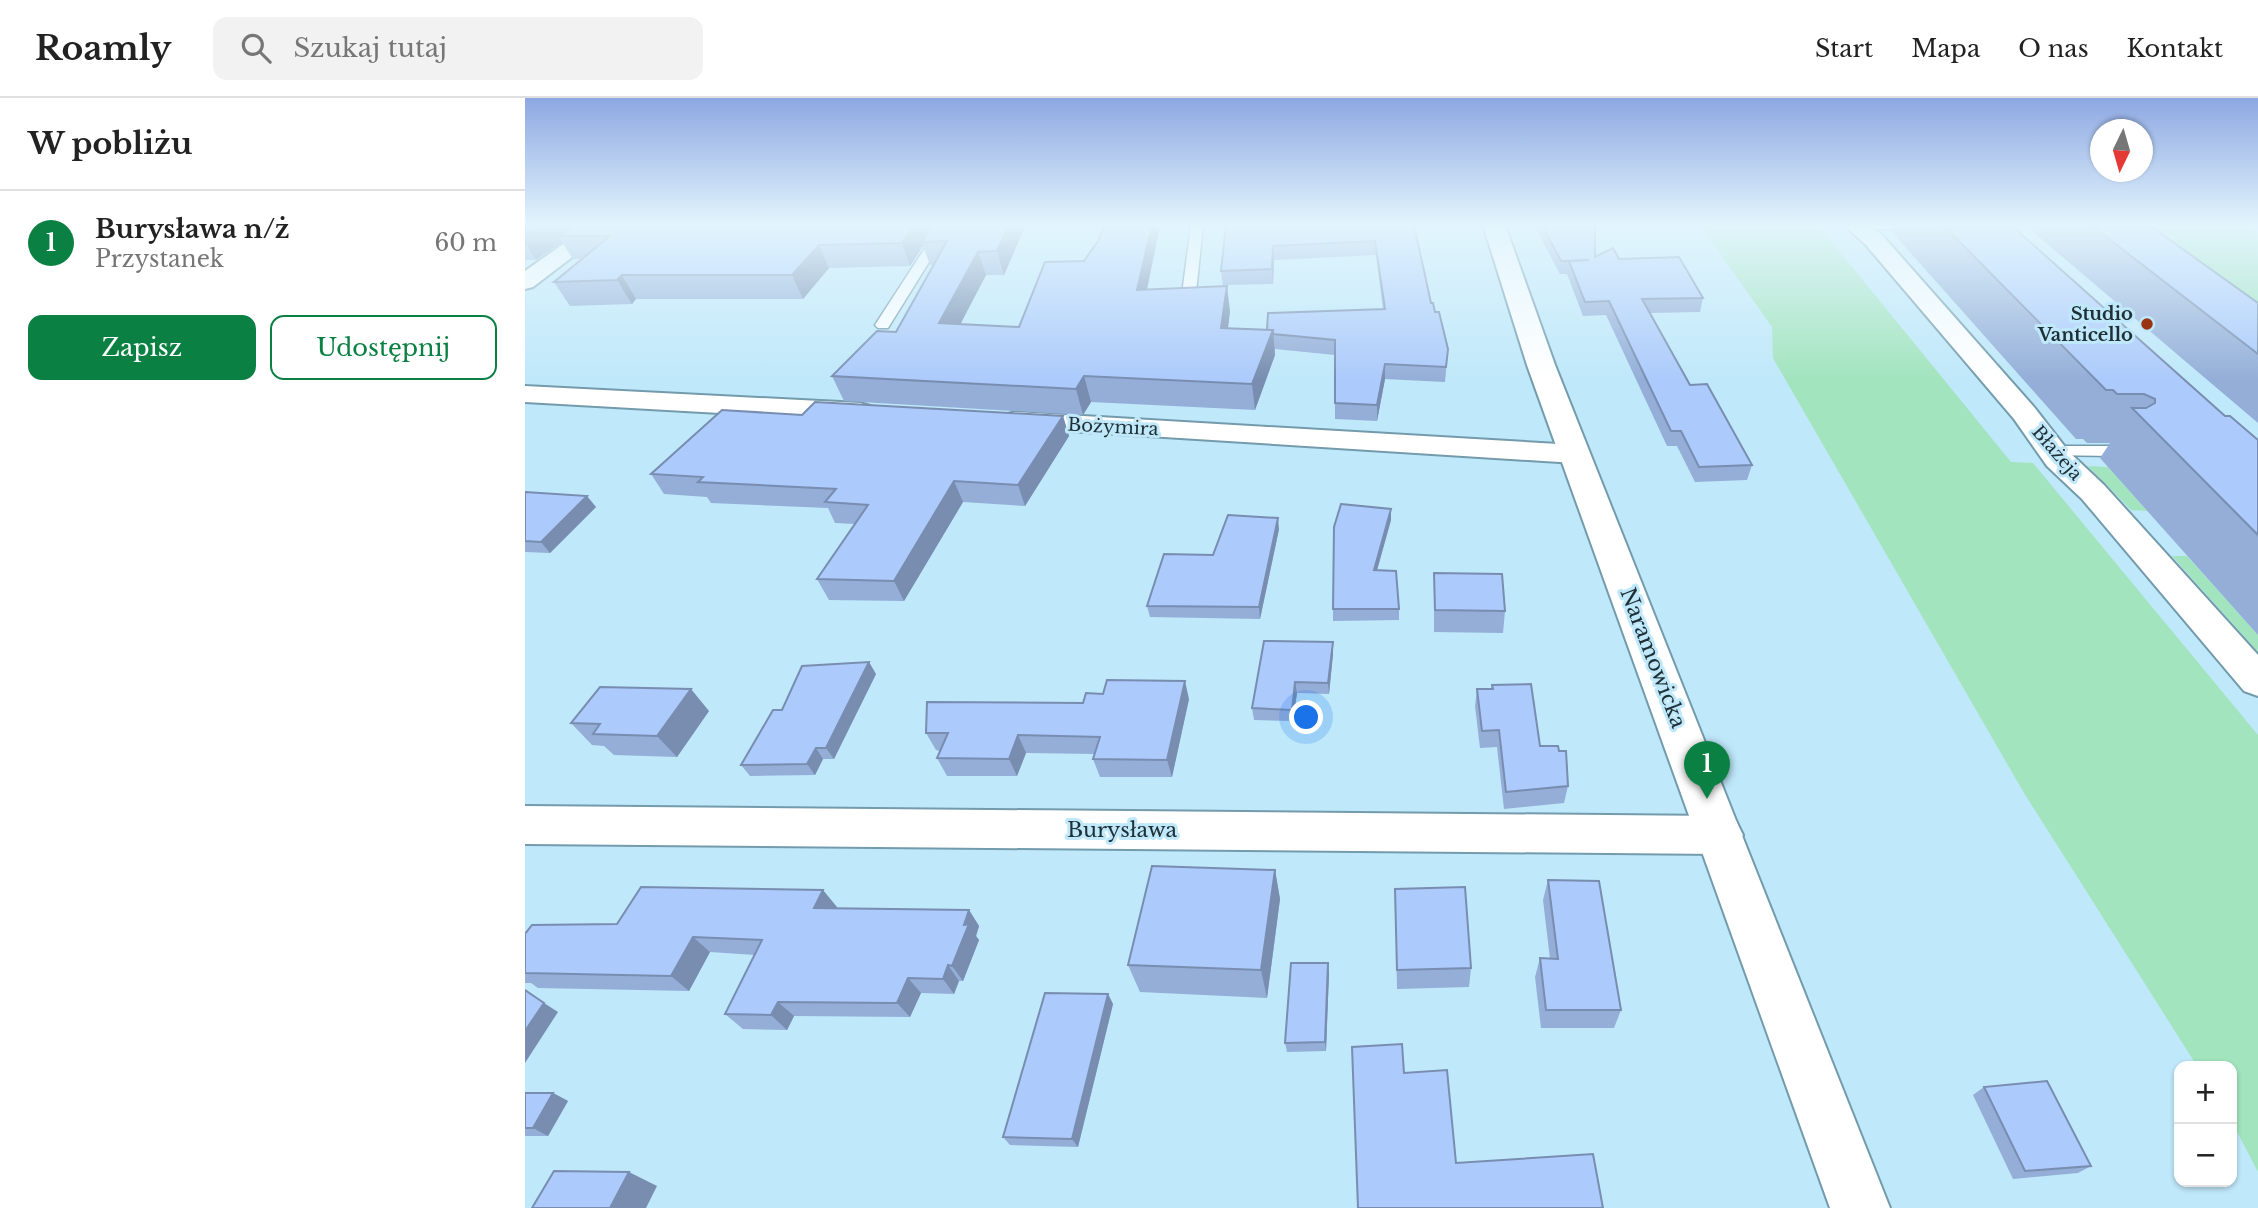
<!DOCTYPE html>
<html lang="pl">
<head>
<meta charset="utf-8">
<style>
	:root { --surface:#fff; --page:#f2f2f2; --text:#222; --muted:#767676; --line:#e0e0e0; --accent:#0b8043 }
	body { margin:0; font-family:"Libre Baskerville",serif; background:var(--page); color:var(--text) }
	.controls { position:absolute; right:21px; bottom:21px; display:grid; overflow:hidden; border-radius:14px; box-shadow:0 2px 5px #0004 }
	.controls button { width:63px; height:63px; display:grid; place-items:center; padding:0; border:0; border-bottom:2px solid var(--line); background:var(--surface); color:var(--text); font:35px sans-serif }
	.compass { position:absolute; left:1565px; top:21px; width:63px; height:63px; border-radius:50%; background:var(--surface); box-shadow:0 2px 5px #0004; rotate:185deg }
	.you { position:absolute; left:782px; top:620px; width:24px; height:24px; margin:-18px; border:5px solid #fff; border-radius:50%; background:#1a73e8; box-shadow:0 0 0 10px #1a73e833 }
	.badge { display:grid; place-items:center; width:46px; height:46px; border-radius:50%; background:var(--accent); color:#fff; font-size:23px; font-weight:700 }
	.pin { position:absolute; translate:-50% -58px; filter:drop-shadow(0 2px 4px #0008) }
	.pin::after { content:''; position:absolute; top:37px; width:24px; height:21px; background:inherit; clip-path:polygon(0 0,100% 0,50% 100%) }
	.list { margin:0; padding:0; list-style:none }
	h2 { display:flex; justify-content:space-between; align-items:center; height:91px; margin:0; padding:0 28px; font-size:30px }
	h2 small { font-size:23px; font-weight:400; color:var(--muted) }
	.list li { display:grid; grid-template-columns:46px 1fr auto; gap:21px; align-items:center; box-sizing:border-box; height:105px; padding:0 28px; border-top:2px solid var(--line) }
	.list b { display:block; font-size:26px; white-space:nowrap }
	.list p { margin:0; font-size:23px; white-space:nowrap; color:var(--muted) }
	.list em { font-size:23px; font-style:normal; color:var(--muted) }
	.actions { display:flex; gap:14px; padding:21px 28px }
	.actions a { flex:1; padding:16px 0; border:2px solid var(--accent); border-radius:14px; text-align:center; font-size:24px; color:var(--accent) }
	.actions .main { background:var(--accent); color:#fff }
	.icon { flex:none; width:38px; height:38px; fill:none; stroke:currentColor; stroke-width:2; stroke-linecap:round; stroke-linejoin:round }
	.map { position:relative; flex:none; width:1733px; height:1110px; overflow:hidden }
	header { display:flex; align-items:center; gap:42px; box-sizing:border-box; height:98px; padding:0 35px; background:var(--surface); border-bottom:2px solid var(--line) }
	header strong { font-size:33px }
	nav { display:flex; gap:38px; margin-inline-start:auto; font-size:24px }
	.search { width:490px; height:63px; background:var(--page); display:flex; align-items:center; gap:18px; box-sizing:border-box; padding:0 24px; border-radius:14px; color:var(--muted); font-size:26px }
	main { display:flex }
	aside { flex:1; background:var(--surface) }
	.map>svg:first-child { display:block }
</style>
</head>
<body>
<header>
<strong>Roamly</strong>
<div class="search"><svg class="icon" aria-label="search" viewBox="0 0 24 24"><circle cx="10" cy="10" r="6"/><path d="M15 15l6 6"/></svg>Szukaj tutaj</div>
<nav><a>Start</a><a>Mapa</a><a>O nas</a><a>Kontakt</a></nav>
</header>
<main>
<aside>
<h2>W pobliżu<small></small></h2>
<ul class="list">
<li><span class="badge">1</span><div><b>Burysława n/ż</b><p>Przystanek</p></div><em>60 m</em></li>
</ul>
<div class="actions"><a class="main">Zapisz</a><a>Udostępnij</a></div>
</aside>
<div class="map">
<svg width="1733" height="1110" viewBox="0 0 1733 1110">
	<rect width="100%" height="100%" fill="#bfe8fa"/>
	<path fill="#a2e4bd" d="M 1175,127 L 1293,127 L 1486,364 L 1508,365 L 1733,637 L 1733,1074 L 1707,1024 L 1707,968 L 1672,968 L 1499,695 L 1248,260 L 1247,229 Z
		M 1573,127 L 1720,127 L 1733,135 L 1733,250 Z
		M 1563,368 L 1583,369 L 1622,413 L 1606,412 Z
		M 1647,458 L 1662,458 L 1733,537 L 1733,554 Z"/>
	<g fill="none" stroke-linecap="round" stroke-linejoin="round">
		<g stroke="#739bab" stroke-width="3">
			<path id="service" d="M 415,127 L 427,127 L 363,230 L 353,230 L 350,227 Z
				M 666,127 L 678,127 L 670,204 L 663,208 L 656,204 Z
				M 1325,127 L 1382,127 L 1376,131 L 1331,131 Z
				M 1527,348 L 1587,348 L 1596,353 L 1587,358 L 1521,357 L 1518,353 L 1521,349 Z"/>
		</g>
		<g stroke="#739bab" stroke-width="4">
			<path id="minor" d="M 65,127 L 89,127 L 8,189 L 0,191 L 0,173 Z
				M 1319,127 L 1343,127 L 1357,137 L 1509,309 L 1544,354 L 1579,387 L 1733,557 L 1733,598 L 1719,593 L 1557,401 L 1522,368 L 1489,321 L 1341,147 Z
				M 0,288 L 335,305 L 345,308 L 350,314 L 345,320 L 335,323 L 0,304 Z
				M 490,314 L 1050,347 L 1061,349 L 1065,356 L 1061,363 L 1050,365 L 480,329 L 475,323 L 480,317 Z
				M 0,708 L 1195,718 L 1211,723 L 1218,737 L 1211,751 L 1195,756 L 0,746 Z"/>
		</g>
		<g stroke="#739bab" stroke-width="4">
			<path id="tertiary" d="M 958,127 L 980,127 L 1030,267 L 1365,1110 L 1305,1110 L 1002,267 Z"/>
		</g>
		<use href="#service" fill="#fff" fill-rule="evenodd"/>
		<use href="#minor" fill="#fff" fill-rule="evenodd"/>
		<use href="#tertiary" fill="#fff" fill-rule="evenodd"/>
	</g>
	<path fill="#94aed8" d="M 0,127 L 499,131 L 479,177 L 461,177 L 435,226 L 494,229 L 559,163 L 585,127 L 635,127 L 622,191 L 705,213 L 703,230 L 742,232 L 858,211 L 851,157 L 749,162 L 748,186 L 698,187 L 696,173 L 701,127 L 889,127 L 906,205 L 910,214 L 923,251 L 920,284 L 860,281 L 852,323 L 810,321 L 810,257 L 750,251 L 750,257 L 730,312 L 566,304 L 558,317 L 319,303 L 307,278 L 371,234 L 409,167 L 405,167 L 398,148 L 385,168 L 304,170 L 278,201 L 111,201 L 107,206 L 45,208 L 29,184 L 56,161 L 48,161 L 37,144 L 11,162 L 0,162 Z
		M 1009,127 L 1070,127 L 1070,159 L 1094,161 L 1178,200 L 1175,214 L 1125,215 L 1165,287 L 1227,367 L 1222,382 L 1170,384 L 1152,348 L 1142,348 L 1081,217 L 1058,218 L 1042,176 L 1035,176 Z
		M 1370,127 L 1486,127 L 1700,318 L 1733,342 L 1733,537 L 1575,360 L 1585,345 L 1562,345 L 1558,341 L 1551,341 L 1367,134 Z
		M 1500,127 L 1624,127 L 1733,205 L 1733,325 Z
		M 277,317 L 538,318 L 544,338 L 500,408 L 438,404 L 379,503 L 304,502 L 292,481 L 330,426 L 310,425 L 303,410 L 186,405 L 182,399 L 139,396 L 126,376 Z
		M 0,394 L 71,409 L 25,455 L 0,454 Z
		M 866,422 L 852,472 L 874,511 L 874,522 L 808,523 L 808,511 Z
		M 754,431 L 735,521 L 625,519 L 622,508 L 688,457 Z
		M 909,475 L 980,513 L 978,535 L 909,534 Z
		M 808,556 L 804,596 L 772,595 L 768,623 L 729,622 L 727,610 Z
		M 351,576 L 309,661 L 298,661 L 290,677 L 225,678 L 216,667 L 257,612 Z
		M 967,587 L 1015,648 L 1034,653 L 1043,688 L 1039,705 L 979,711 L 972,649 L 955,650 L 950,608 L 952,591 L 966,591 Z
		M 664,601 L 647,679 L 575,679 L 568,661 L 570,656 L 501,655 L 492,678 L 422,678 L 412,660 L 415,653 L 411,652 L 401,635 L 558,605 Z
		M 184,613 L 152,659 L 89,657 L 79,648 L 67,647 L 46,625 Z
		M 750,772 L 755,801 L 742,900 L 615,894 L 603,867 Z
		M 1023,782 L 1096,912 L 1089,930 L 1016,930 L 1010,879 L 1015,860 L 1025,861 L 1018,802 Z
		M 870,791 L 946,870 L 944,889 L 872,891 Z
		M 312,809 L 311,810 L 444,812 L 454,828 L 451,838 L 454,842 L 438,883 L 434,883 L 429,896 L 396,895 L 385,919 L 269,918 L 262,932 L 218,931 L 200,916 L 230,857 L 185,854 L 164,893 L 13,890 L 6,885 L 0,885 L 0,836 L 92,826 Z
		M 804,875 L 801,953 L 762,954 L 760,945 Z
		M 583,896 L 588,906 L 553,1049 L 485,1047 L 478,1039 Z
		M 1459,989 L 1566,1068 L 1553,1075 L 1488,1081 L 1448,997 Z
		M 0,995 L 28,995 L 43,1003 L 23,1038 L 0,1038 Z"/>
	<path fill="#788db0" d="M 15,127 L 62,127 L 34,138 L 37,144 L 11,162 L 0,145 L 0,136 Z
		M 389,127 L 412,127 L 397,144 L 398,148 L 385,168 L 377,145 Z
		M 483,127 L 498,127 L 499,131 L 479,177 L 472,153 Z
		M 627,127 L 635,127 L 617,216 L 612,192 Z
		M 294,147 L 304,170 L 278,201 L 267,177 Z
		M 748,148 L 749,162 L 748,186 L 747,171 Z
		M 453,154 L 461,177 L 423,250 L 414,225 Z
		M 97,177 L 111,201 L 107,206 L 92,182 Z
		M 702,188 L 705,213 L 700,254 L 696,230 Z
		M 748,232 L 750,257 L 730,312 L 727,286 Z
		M 860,266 L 860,281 L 852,323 L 852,307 Z
		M 559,278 L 566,304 L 558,317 L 551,291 Z
		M 538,318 L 544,338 L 500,408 L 493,387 Z
		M 429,383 L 438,404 L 379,503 L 369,483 Z
		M 62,398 L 71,409 L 25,455 L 16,444 Z
		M 866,411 L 866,422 L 849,483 L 849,472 Z
		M 753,420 L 754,431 L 735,521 L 734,509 Z
		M 808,544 L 808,556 L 804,596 L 803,585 Z
		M 344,564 L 351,576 L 309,661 L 301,650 Z
		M 660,583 L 664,601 L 647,679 L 642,662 Z
		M 770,584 L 772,595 L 768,623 L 767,612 Z
		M 166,591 L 184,613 L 152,659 L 132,638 Z
		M 493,637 L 501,655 L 492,678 L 484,661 Z
		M 291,650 L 298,661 L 290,677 L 282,666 Z
		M 750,772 L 755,801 L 742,900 L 736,872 Z
		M 298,792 L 312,809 L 303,826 L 289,810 Z
		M 444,812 L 454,828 L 451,838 L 454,842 L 438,883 L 427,868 L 439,827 Z
		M 168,839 L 185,854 L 164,893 L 146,878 Z
		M 803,865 L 804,875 L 801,953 L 800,944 Z
		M 423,867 L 434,883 L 429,896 L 418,881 Z
		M 383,880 L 396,895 L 385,919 L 372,905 Z
		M 583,896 L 588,906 L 553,1049 L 547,1041 Z
		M 253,904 L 269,918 L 262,932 L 246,917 Z
		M 19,905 L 33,914 L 0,965 L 0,933 Z
		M 28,995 L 43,1003 L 23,1038 L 8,1030 Z
		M 104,1074 L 132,1088 L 121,1110 L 85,1110 Z"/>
	<path fill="#accafb" stroke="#788db0" stroke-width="2" d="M 0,127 L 15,127 L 0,136 Z
		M 50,127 L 389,127 L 377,145 L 294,147 L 267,177 L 97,177 L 92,182 L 29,184 L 85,138 L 34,138 Z
		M 408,127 L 484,127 L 472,153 L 453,154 L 414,225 L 494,229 L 520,164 L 559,163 L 573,143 L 579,128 L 584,128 L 585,127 L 627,127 L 612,192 L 702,188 L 696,230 L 748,232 L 727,286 L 559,278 L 551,291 L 307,278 L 352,233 L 371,234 L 422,143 L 397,144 Z
		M 701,127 L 889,127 L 906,205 L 908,205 L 910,214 L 914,214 L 923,251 L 921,269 L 860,266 L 852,307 L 810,305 L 810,242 L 748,236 L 748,232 L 742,232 L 743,215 L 860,211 L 850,143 L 748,148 L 747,171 L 696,173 Z
		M 1017,127 L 1070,127 L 1070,159 L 1088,150 L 1094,161 L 1154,159 L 1178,200 L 1117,201 L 1165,287 L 1182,286 L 1227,367 L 1174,369 L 1156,333 L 1146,333 L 1084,203 L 1060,204 L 1044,163 L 1064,162 L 1036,163 Z
		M 1418,127 L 1486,127 L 1700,318 L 1705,318 L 1733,342 L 1733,437 L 1607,310 L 1621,310 L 1630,305 L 1630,301 L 1619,296 L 1592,296 L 1588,292 L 1581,292 Z
		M 1566,127 L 1624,127 L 1733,205 L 1733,256 Z
		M 290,304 L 538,318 L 493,387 L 429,383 L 369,483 L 292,481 L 343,407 L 300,404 L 311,391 L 173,384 L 178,379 L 126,376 L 197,312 L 277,317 Z
		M 0,394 L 62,398 L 16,444 L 0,443 Z
		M 816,406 L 866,411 L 849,472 L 871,473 L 874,511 L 808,511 L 809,429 Z
		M 703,417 L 753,420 L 734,509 L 622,508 L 639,456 L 688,457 Z
		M 909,475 L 977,476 L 980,513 L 910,512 Z
		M 739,543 L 808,544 L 803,585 L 770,584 L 767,612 L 727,610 Z
		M 344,564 L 301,650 L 291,650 L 282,666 L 216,667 L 248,612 L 257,612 L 277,568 Z
		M 582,582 L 660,583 L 642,662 L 568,661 L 575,639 L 493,637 L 484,661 L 412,660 L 423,635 L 401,635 L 402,604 L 558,605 L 561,595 L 578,596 Z
		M 1006,586 L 1015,648 L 1033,648 L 1034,653 L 1041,653 L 1043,688 L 981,694 L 974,632 L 957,633 L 952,591 L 968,591 L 967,587 Z
		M 75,589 L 166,591 L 132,638 L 68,636 L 75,626 L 46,625 Z
		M 627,768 L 750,772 L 736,872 L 603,867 Z
		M 1023,782 L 1074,783 L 1096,912 L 1021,912 L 1015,860 L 1033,861 Z
		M 116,789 L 298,792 L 289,810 L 444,812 L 439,827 L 444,826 L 427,868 L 423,867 L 418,881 L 383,880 L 372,905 L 253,904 L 246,917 L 200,916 L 237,842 L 168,839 L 146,878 L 0,875 L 0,836 L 7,827 L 92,826 Z
		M 940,789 L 946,870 L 872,872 L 870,791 Z
		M 766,865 L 803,865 L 800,944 L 760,945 Z
		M 0,892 L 19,905 L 0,933 Z
		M 520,895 L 583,896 L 547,1041 L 478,1039 Z
		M 877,946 L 879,975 L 922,972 L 931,1065 L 1068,1056 L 1078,1110 L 833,1110 L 827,949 Z
		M 1522,983 L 1566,1068 L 1500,1073 L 1459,989 Z
		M 0,995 L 28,995 L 8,1030 L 0,1030 Z
		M 29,1073 L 104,1074 L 85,1110 L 7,1110 Z"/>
	<linearGradient id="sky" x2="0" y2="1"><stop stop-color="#8da8e2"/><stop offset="0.45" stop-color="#e2f5fd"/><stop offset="1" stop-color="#e2f5fd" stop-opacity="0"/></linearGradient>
	<rect width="1733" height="282" fill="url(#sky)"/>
	<circle fill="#9a3314" stroke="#bfe8fa" stroke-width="2.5" cx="1622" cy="226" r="7"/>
	<g text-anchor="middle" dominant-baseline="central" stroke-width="6" stroke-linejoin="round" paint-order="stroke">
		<g font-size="18" font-weight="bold" fill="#1e2f35" stroke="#bfe8fa" text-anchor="end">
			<text x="1608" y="216">Studio<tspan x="1608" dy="21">Vanticello</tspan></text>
		</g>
		<g font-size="18" fill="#1e2f35" stroke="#bfe8fa">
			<text transform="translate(588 329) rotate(3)">Bożymira</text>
			<text transform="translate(1532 355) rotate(49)">Błażeja</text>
		</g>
		<g font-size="21" fill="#1e2f35" stroke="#bfe8fa">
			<text transform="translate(1128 560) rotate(69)">Naramowicka</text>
			<text x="597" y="732">Burysława</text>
		</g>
	</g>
</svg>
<div class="controls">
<button>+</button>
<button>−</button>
</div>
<svg class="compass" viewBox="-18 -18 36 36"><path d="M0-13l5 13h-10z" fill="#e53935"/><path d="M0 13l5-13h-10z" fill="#767676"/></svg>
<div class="you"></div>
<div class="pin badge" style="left:1182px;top:701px">1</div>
</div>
</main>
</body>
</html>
